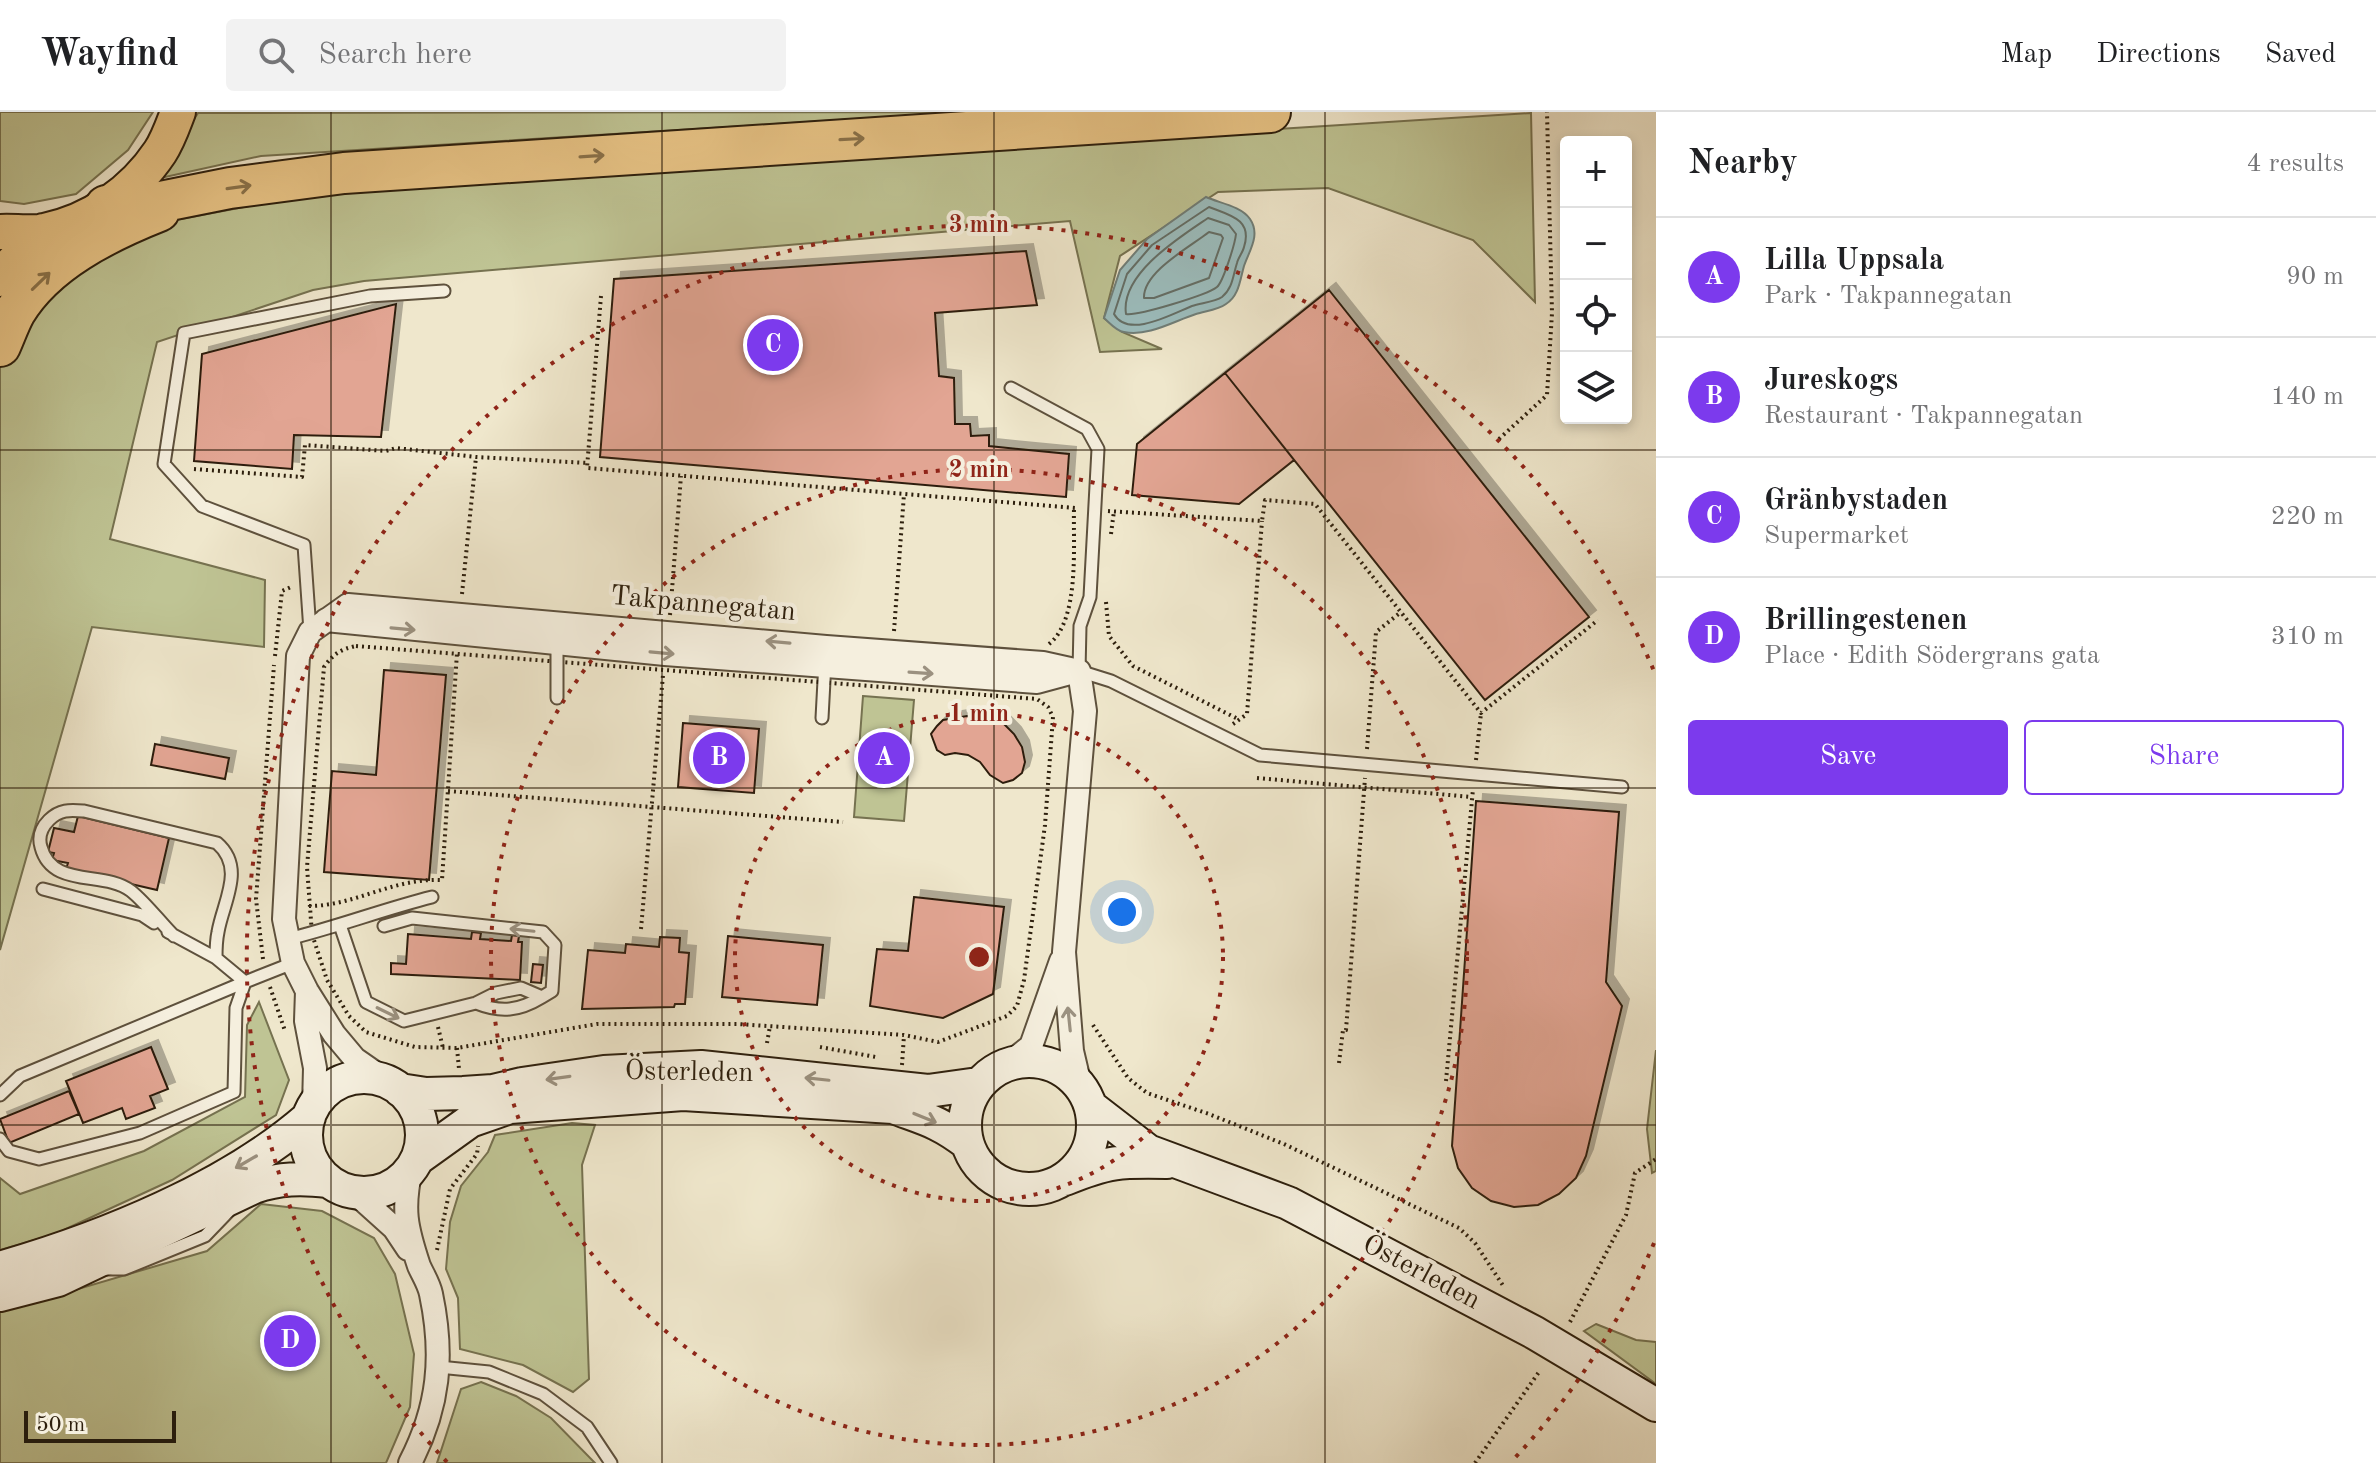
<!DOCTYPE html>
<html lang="en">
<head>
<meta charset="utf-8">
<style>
	:root { --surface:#fff; --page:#f2f2f2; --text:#202124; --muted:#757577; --line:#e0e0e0; --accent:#7c3aed }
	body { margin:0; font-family:"Old Standard TT",serif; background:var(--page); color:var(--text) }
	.controls { position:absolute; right:24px; top:24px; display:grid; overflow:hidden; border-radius:8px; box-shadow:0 4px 12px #0003 }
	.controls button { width:72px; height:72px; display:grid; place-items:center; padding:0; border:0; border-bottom:2px solid var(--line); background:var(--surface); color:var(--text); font:40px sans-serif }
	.scale { position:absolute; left:24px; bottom:20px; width:152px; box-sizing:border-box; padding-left:8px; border:4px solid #2d1f0d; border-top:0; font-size:22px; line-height:28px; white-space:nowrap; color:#2d1f0d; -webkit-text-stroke:6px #f5efde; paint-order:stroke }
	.you { position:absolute; left:1122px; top:800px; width:28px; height:28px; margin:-20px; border:6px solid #fff; border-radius:50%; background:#1a73e8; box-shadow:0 0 0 12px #1a73e833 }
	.badge { display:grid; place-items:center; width:52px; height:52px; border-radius:50%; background:var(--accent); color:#fff; font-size:26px; font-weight:700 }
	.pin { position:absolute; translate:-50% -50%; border:4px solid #fff; box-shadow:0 2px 8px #0006 }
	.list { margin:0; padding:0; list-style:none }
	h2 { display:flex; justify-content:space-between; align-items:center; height:104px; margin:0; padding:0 32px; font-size:34px }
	h2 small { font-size:26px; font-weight:400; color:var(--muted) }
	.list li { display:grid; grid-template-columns:52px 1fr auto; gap:24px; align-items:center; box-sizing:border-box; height:120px; padding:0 32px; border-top:2px solid var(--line) }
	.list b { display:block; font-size:30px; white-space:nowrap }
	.list p { margin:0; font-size:26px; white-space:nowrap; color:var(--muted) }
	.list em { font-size:26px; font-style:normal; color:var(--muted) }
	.actions { display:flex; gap:16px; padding:24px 32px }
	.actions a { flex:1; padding:18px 0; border:2px solid var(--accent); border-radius:8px; text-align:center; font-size:28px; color:var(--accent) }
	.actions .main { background:var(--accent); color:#fff }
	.icon { flex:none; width:44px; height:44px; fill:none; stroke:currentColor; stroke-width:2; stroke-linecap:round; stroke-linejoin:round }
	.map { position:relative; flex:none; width:1656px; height:1351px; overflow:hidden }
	header { display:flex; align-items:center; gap:48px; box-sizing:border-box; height:112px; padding:0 40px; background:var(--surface); border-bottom:2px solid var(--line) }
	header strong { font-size:38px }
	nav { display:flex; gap:44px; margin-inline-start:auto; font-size:28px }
	.search { width:560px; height:72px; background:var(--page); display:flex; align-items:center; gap:20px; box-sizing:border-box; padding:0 28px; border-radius:8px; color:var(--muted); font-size:30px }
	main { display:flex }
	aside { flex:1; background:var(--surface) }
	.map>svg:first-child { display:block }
</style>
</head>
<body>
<header>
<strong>Wayfind</strong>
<div class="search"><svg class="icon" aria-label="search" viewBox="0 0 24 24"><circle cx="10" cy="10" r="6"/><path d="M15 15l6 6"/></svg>Search here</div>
<nav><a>Map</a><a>Directions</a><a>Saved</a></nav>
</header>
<main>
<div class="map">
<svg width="1656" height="1351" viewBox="0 0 1656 1351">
	<defs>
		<filter id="shadow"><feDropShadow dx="7" dy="-7" stdDeviation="0" flood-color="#0004"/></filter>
	</defs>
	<rect width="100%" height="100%" fill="#efe7cc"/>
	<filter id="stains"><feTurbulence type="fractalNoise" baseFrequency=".0025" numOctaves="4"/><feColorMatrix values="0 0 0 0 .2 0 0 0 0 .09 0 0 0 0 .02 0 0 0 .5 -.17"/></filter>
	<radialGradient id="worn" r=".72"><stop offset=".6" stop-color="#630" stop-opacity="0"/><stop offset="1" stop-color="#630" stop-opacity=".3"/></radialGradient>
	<path fill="#bfc494" stroke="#767250" stroke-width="2" d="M 0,0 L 153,0 L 128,38 L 76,82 L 24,92 L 0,89 Z
		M 967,0 L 261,44 L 156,67 L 198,1 Z
		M 1531,1 L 1535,190 L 1473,128 L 1328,76 L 1218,80 L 1120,144 L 1104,206 L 1122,220 L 1162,237 L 1100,240 L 1070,109 L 364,169 L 313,178 L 157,230 L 110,427 L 265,468 L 264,535 L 92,515 L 0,838 L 0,220 L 81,126 L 313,82 L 775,49 Z
		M 863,584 L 914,588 L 904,709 L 854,705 Z
		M 259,890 L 289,968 L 276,1003 L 172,1068 L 55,1122 L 0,1138 L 0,1066 L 20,1082 L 144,1039 L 245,985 L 247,913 Z
		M 1656,938 L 1656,1059 L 1652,1061 L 1647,1017 Z
		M 572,1011 L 595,1013 L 582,1053 L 589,1267 L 573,1280 L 523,1253 L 460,1237 L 458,1186 L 446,1157 L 450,1110 L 461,1074 L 488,1040 L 495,1023 Z
		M 261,1092 L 322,1099 L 374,1126 L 395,1162 L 414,1242 L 410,1295 L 386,1351 L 0,1351 L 0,1200 L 207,1139 Z
		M 1596,1212 L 1636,1228 L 1656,1230 L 1656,1272 L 1584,1219 Z
		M 481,1270 L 516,1284 L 551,1306 L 595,1351 L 437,1351 L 461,1277 Z"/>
	<path fill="#9cbebf" stroke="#707e78" stroke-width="2" d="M 1206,85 C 1219,91 1241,94 1250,107 C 1261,123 1249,139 1244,154 C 1240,168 1239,184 1226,192 C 1218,198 1205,199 1196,202 C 1174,209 1148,225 1124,220 C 1116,219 1110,211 1104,206 L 1120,158 L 1147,127 Z"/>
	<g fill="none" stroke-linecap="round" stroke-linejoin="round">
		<path stroke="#646e66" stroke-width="2" d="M 1209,95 C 1229,103 1253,107 1244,135 C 1243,140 1238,146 1237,151 C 1233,163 1233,176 1222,185 C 1215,190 1201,191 1192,194 C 1172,202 1128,227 1114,202 L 1127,162 L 1152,133 Z
			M 1208,106 L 1229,113 L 1236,122 C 1235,132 1223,170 1217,175 C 1207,183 1138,204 1126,202 C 1120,162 1180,125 1208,106 Z
			M 1209,120 L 1221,123 L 1223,126 L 1209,166 L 1154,186 L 1144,186 C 1143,160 1190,135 1209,120 Z"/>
	</g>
	<path fill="#e2a593" stroke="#2d1f0d" stroke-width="2" filter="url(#shadow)" d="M 1026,139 L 1037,193 L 935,201 L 939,264 L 954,266 L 955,312 L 970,312 L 971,324 L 989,323 L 989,334 L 1069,342 L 1066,385 L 600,345 L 614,167 Z
		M 1329,178 L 1589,505 L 1485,588 L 1225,261 Z
		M 396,192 L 381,325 L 294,323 L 292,357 L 194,349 L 202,242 Z
		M 1225,261 L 1294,348 L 1239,392 L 1132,383 L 1137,332 Z
		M 384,558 L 446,563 L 429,768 L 324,760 L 332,659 L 376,663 Z
		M 967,604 L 1003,611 L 1014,622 L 1022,635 L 1025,650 L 1022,661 L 1013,668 L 1003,671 L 990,663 L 980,650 L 968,643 L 955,641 L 945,643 L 937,638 L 931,622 L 937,614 L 943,608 Z
		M 683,611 L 759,617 L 754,681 L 678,675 Z
		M 155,632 L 229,646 L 225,667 L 151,653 Z
		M 1476,689 L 1619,700 L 1606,870 L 1622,894 L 1586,1044 L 1576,1066 L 1559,1082 L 1538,1093 L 1514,1095 L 1491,1089 L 1472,1076 L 1458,1056 L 1452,1034 Z
		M 78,704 L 169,726 L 157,778 L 66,757 L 68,751 L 52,748 L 54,741 L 48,740 L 54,716 L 74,720 Z
		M 914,785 L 1004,795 L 993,882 L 943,906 L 870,894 L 877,837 L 908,839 Z
		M 472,820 L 481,821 L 480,827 L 511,829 L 512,823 L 519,824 L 518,830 L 522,830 L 520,868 L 391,862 L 391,851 L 406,852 L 408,822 L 471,827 Z
		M 728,824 L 823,833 L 817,893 L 722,885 Z
		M 660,825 L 680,826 L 679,840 L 689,841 L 685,892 L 675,892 L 674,895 L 582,897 L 588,838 L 625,841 L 626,832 L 659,835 Z
		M 533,852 L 543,853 L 541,871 L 531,870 Z
		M 151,935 L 168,977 L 150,984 L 155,996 L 126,1007 L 122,996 L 83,1011 L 66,969 Z
		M 69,979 L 79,1002 L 9,1031 L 0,1007 Z"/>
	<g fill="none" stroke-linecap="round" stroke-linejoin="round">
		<g stroke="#5e513d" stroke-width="15">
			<path id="lane" d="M 1011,276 L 1087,317 L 1098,337 L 1090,485 L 1080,514 L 1079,559 L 1111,569 L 1260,643 L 1622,675
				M 310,519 L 304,433 L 202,394 L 164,352 L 184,221 L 370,184 L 444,179
				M 557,586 L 557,530
				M 822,606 L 825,550
				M 43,777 L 142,803 L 154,811
				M 340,813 L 366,890 L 404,909 L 476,891 L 496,881 L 521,876 L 542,885 L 552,879 L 555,833 L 543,820 L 412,806 L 384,814
				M 168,820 L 216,846 L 245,870 L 293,851
				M 174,824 C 160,810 146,791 131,779 C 104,758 52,777 41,735 C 38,725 41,716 49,708 C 60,697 70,698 84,699 L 217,731 C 246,756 223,790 218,820 C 216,829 216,838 216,846
				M 288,827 C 337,815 384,797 432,785
				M 476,891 C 501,901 519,899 542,885
				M 0,983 L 20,964 L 245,870
				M 0,1027 L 9,1039 L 39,1047 L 140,1021 L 234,980 L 236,896 L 245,870
				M 103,1157 L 124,1157 L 205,1124 L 229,1099
				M 439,1255 L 489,1260 L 543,1282 L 587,1315 L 611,1351"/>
		</g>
		<g stroke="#5e513d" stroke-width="26">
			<path id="street" d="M 326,508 L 665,542 L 1037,570 L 1074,560
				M 1079,559 L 1085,599 L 1064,840 L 1072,939 L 1080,973
				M 307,879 L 306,909 L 315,956 L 314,994
				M 1008,952 L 1031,934 L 1061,849
				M 391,972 L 355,947 L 334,922 L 307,879 L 293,851 L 284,807 L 298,544 L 310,520 L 348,493 L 826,535 L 1043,551 L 1079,559
				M 354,1080 L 394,1116 L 408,1137
				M 410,1351 C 439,1295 444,1244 431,1182 C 429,1172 423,1163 419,1154 C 406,1115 402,1097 411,1057"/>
		</g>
		<g stroke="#2d1f0d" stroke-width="36">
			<path id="secondary" d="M965 1013a64 64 0 1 1 128 0a64 64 0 1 1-128 0Z
				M306 1023a58 58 0 1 1 116 0a58 58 0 1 1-116 0Z
				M 400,978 L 426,982 L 463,981 L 493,979 L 522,972 L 604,960 L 701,955 L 928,979 L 978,972
				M 1091,995 L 1148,1039 L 1288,1091 L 1535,1221 L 1656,1293
				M 417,1047 L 470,1009 L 510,995 L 683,982 L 893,995 C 925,1007 938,1009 967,1031
				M 1065,1067 C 1108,1049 1121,1049 1167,1050
				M 0,1156 C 104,1126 228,1076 309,1005
				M 0,1183 L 58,1168 L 254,1075 C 279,1066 302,1066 328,1069"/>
		</g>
		<g stroke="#2d1f0d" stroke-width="38">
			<path id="primary" d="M 0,120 C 14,119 30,122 44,119 C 91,110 134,79 160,40 C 168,28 173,13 178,0
				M 0,167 L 5,159 L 43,119"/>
		</g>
		<g stroke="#2d1f0d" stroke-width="44">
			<path id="highway" d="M 106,94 L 145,93 L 230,76 L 344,61 L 1270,0
				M 0,234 C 5,223 9,211 15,200 C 45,150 106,120 159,99"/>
		</g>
		<path stroke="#2d1f0d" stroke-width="4" stroke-dasharray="2 4" stroke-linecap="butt" d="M 601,184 L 587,356 L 1076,396
			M 1499,327 L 1547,283 L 1552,201 L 1547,0
			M 194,357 L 302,365 L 305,333 L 386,339 L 396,336 L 476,345 L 588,351
			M 1108,399 L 1262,409 L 1265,388 L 1315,392 L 1481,601 L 1598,508
			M 1111,422 L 1114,399
			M 462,482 L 476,345
			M 1106,490 L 1109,524 L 1133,554 L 1238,607
			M 670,503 L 681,364
			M 894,519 L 904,382
			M 1049,532 C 1080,508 1073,433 1074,396
			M 356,534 L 1037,587 L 1048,595 L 1053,605 L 1045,713 L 1024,868 L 1017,894 L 1007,904 L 938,930 L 904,923 L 737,912 L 597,912 L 457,936 L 415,935 L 366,920 L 349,904 L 327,868 L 312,822 L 307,755 L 324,555 C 333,542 341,537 356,534 Z
			M 275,544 L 282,479 L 291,475
			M 1233,612 L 1247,602 L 1262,409
			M 1367,637 L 1376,520 L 1401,500
			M 1476,648 L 1481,601
			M 1257,666 L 1472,685
			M 448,679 L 843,710
			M 309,794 C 355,794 392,766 442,768 L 457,541
			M 641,817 L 663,563
			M 263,847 L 256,787 L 274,553
			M 270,875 L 285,919
			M 1093,913 L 1128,966 L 1147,981 L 1209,1002 L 1284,1032 L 1459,1116 L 1475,1131 L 1504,1175
			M 438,915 L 443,936
			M 767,931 L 770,914
			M 820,935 L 876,945
			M 457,936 L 459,957
			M 1339,951 L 1343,918 L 1346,918 L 1365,666
			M 902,953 L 904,923
			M 1446,969 L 1473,677
			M 437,1138 L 450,1077 L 477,1042 L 478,1034
			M 1570,1210 L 1626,1103 L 1635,1061 L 1656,1047
			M 1475,1351 L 1539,1260"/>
		<use href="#lane" stroke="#f5efde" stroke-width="11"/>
		<use href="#street" stroke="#f5efde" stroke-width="22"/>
		<use href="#secondary" stroke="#f5efde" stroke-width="32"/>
		<use href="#primary" stroke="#e8c486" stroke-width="34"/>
		<use href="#highway" stroke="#e8c486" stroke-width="40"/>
	</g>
	<defs><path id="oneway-shaft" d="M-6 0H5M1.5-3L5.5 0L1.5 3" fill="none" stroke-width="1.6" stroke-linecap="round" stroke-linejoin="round" transform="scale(2)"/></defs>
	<g stroke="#8a724a">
		<use href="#oneway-shaft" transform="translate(852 27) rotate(-3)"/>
		<use href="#oneway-shaft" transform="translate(592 44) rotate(-4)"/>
		<use href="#oneway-shaft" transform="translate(239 75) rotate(-8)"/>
		<use href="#oneway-shaft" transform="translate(41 169) rotate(-44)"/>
	</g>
	<g stroke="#9b9180">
		<use href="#oneway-shaft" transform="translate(403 517) rotate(5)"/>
		<use href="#oneway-shaft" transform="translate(778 530) rotate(-175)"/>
		<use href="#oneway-shaft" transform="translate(662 541) rotate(5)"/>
		<use href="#oneway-shaft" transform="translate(921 561) rotate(4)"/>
		<use href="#oneway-shaft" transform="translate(522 818) rotate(-174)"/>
		<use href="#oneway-shaft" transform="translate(388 901) rotate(26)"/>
		<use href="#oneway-shaft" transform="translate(1069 907) rotate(-96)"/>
		<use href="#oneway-shaft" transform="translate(558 966) rotate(172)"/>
		<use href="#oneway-shaft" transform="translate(817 967) rotate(-174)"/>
		<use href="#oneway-shaft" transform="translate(925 1006) rotate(22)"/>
		<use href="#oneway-shaft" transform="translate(246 1050) rotate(150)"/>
	</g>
	<path fill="none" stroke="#2d1f0d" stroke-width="2" stroke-opacity="0.55" d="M 331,0 L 331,1351M 662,0 L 662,1351M 994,0 L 994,1351M 1325,0 L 1325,1351M 0,338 L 1656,338M 0,676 L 1656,676M 0,1013 L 1656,1013"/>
	<g fill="none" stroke="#8f2418" stroke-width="4" stroke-dasharray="4 8">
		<circle cx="979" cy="845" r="244"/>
		<circle cx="979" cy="845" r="488"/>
		<path d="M1654 1131A733 733 0 0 1 1511 1350M447 1350A733 733 0 1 1 1654 559"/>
	</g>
	<g text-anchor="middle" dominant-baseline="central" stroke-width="8" stroke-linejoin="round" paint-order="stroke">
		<g font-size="28" fill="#2d1f0d" stroke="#f5efde">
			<text transform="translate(703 493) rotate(5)">Takpannegatan</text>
			<text transform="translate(689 961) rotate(1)">Österleden</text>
			<text transform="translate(1421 1161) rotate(28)">Österleden</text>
		</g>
	</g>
	<circle cx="979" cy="845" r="12" fill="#8f2418" stroke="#f5efde" stroke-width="4"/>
	<g font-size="24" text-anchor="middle" font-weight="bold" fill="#8f2418" stroke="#f5efde" stroke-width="8" stroke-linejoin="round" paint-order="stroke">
		<text x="979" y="120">3 min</text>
		<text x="979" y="365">2 min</text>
		<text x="979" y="609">1 min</text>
	</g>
	<rect width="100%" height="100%" filter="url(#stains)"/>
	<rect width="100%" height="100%" fill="url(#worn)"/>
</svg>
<div class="controls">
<button>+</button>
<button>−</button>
<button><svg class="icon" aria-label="locate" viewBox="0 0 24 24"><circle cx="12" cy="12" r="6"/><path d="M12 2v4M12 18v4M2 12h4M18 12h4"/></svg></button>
<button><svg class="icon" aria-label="layers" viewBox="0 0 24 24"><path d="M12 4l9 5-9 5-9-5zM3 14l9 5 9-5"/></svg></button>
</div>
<div class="scale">50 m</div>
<div class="you"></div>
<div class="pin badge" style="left:884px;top:646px">A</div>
<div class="pin badge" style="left:719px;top:646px">B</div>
<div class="pin badge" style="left:773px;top:233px">C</div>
<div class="pin badge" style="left:290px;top:1229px">D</div>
</div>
<aside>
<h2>Nearby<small>4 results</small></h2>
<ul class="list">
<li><span class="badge">A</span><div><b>Lilla Uppsala</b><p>Park · Takpannegatan</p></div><em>90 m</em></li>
<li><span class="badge">B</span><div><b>Jureskogs</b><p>Restaurant · Takpannegatan</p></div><em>140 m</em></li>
<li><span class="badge">C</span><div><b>Gränbystaden</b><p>Supermarket</p></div><em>220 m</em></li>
<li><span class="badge">D</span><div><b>Brillingestenen</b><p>Place · Edith Södergrans gata</p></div><em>310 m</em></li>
</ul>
<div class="actions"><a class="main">Save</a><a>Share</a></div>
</aside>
</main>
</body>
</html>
